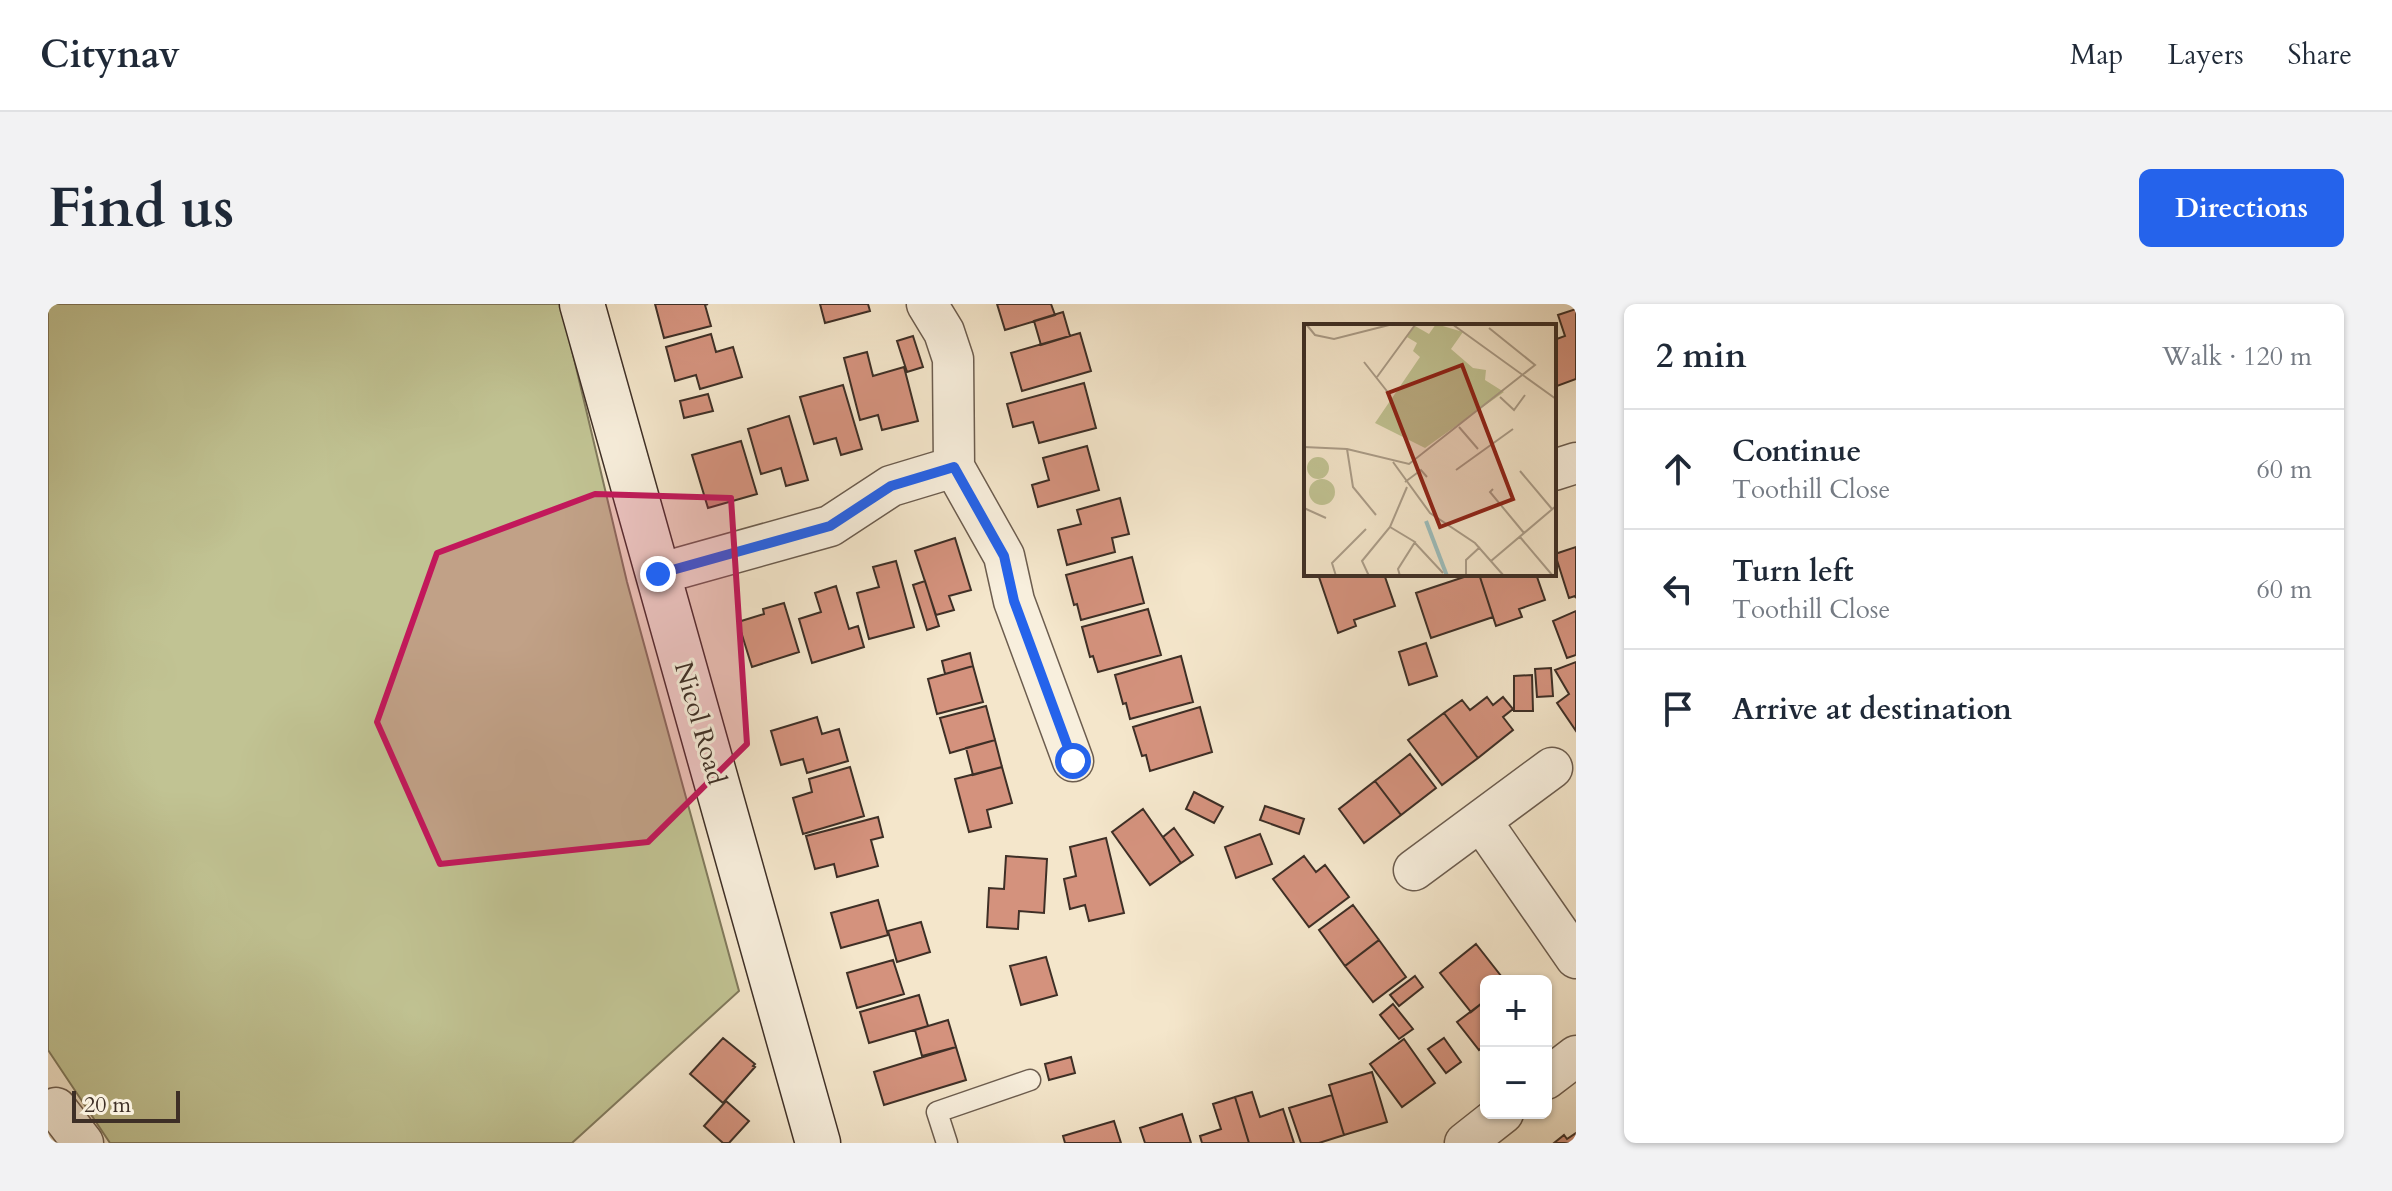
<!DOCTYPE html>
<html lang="en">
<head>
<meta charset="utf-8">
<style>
	:root { --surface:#fff; --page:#f2f2f3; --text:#1f2937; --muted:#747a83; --line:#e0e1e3; --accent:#2563eb }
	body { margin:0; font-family:Cardo,serif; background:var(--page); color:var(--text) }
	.controls { position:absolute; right:24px; bottom:24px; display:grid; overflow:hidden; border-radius:12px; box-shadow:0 2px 6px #0004 }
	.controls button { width:72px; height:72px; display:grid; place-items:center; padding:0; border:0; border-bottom:2px solid var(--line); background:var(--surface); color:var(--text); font:40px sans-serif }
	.scale { position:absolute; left:24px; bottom:20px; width:108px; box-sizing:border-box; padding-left:8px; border:4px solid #3e2f26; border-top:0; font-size:22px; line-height:28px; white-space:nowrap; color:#3e2f26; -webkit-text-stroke:6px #f8efdd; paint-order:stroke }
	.stop { position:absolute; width:24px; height:24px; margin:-18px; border:6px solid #2563eb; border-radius:50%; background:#fff }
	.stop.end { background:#2563eb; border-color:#fff; box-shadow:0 2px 8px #0008 }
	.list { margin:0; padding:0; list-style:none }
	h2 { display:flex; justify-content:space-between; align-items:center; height:104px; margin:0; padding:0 32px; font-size:34px }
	h2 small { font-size:26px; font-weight:400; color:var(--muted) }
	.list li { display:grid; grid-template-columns:52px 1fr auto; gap:24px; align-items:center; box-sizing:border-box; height:120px; padding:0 32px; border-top:2px solid var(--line) }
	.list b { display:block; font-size:30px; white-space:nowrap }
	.list p { margin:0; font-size:26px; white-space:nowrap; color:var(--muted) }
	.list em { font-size:26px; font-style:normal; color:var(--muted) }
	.icon { flex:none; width:44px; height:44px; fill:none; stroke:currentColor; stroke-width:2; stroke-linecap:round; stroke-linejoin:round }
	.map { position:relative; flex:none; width:1528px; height:839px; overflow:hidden; border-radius:12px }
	header { display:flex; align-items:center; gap:48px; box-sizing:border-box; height:112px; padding:0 40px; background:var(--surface); border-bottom:2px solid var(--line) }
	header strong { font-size:38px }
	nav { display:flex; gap:44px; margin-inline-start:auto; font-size:28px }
	.intro { display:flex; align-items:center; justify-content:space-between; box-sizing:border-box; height:192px; padding:0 48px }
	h1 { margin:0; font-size:56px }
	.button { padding:20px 36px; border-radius:12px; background:var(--accent); color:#fff; font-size:28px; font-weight:700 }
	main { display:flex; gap:48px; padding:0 48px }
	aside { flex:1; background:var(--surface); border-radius:12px; box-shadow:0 2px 6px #0004 }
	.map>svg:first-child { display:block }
</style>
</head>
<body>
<header>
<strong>Citynav</strong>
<nav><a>Map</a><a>Layers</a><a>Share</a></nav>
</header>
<div class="intro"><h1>Find us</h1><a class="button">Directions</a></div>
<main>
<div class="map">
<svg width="1528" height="839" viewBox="0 0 1528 839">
	<rect width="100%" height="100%" fill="#f4e6cb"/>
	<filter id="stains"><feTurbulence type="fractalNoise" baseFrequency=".0025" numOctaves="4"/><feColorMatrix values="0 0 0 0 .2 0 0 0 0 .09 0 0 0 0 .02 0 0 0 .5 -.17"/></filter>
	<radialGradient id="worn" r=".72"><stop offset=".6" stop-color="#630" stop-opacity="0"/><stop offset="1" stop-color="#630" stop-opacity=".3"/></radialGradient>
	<path fill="#c1c393" stroke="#80795c" stroke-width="2" d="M 0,0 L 513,0 L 579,278 L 691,687 L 524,839 L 62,839 L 0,746 Z"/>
	<path fill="#d4927d" stroke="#3e2f26" stroke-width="2" d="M 607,0 L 660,0 L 657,1 L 663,22 L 616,34 Z
		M 772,0 L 820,0 L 822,7 L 777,19 Z
		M 949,0 L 1003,0 L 1007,11 L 957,26 Z
		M 1528,5 L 1528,75 L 1509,82 L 1506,73 L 1506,36 L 1517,32 L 1510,11 Z
		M 1015,8 L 1022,32 L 993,41 L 986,17 Z
		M 1032,29 L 1043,67 L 974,87 L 963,49 Z
		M 663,30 L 668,48 L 685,43 L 694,73 L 652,85 L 648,71 L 627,77 L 618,43 Z
		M 865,32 L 875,63 L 859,68 L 849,37 Z
		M 819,48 L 825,72 L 856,63 L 870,117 L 834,126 L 830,111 L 812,116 L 796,54 Z
		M 1036,79 L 1048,124 L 991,139 L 985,118 L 965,123 L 959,100 Z
		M 795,81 L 814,145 L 793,151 L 788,134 L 766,140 L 752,93 Z
		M 660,90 L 665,107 L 636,114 L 632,97 Z
		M 741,112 L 760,176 L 738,182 L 733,164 L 713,170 L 700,125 Z
		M 693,137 L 709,190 L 660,204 L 644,151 Z
		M 1039,142 L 1051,186 L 990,203 L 984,181 L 1001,176 L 995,154 Z
		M 1072,194 L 1081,230 L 1064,234 L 1067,248 L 1019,261 L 1010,226 L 1033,220 L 1029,206 Z
		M 907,234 L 923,286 L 901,292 L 906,306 L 888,311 L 867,247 Z
		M 1528,243 L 1528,294 L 1527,292 L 1521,294 L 1507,250 Z
		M 1084,253 L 1096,299 L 1033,316 L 1029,300 L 1026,301 L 1018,271 Z
		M 848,257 L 866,323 L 821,335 L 809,289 L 831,283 L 825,263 Z
		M 1270,270 L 1336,270 L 1347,302 L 1306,316 L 1308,322 L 1290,329 Z
		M 1425,270 L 1431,270 L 1445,313 L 1383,334 L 1368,289 Z
		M 1431,270 L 1488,270 L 1497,296 L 1471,305 L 1474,313 L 1448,322 Z
		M 877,277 L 891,322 L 879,326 L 865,281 Z
		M 788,282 L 801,325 L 810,322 L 816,343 L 764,359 L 751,315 L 773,308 L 767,289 Z
		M 736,299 L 751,348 L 704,363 L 690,318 L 716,310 L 715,305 Z
		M 1100,305 L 1113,351 L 1050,368 L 1045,352 L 1042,353 L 1034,323 Z
		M 1528,307 L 1528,351 L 1519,354 L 1505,317 Z
		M 1378,339 L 1389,372 L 1361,381 L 1351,348 Z
		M 922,349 L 925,362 L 897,370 L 894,357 Z
		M 1133,352 L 1145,398 L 1082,415 L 1078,399 L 1075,400 L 1067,371 Z
		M 1528,358 L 1528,427 L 1509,399 L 1521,390 L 1507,366 Z
		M 925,362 L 935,398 L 889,410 L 880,375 Z
		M 1503,364 L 1505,392 L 1489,393 L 1487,365 Z
		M 1484,371 L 1485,407 L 1466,407 L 1466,372 Z
		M 1439,393 L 1445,401 L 1455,393 L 1465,405 L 1455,413 L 1465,426 L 1430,454 L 1396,409 L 1414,396 L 1422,406 Z
		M 938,402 L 947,436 L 902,449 L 892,414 Z
		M 1152,403 L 1164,448 L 1102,467 L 1098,451 L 1094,452 L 1085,423 Z
		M 1396,409 L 1430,454 L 1394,481 L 1360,436 Z
		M 769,413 L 774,430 L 791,425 L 800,457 L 759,469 L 755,455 L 733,461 L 723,427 Z
		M 947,436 L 954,463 L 925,471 L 918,444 Z
		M 1362,450 L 1388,484 L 1353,511 L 1327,477 Z
		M 802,463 L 816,512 L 755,530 L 745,494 L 764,488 L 761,475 Z
		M 954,463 L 964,499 L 939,506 L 943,523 L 921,528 L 907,475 Z
		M 1327,477 L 1353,511 L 1316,539 L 1291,505 Z
		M 1146,488 L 1175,503 L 1166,519 L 1138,505 Z
		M 1217,502 L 1256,515 L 1251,530 L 1212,516 Z
		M 1095,505 L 1133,559 L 1102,581 L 1064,528 Z
		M 830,513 L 835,533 L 823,536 L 830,562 L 789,573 L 786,560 L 767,565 L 758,532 Z
		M 1126,524 L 1145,551 L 1133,559 L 1115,533 Z
		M 1212,530 L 1224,560 L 1188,574 L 1177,543 Z
		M 1058,534 L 1076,609 L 1041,617 L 1037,601 L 1022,605 L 1016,575 L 1028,572 L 1022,543 Z
		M 958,552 L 999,555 L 996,609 L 971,607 L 970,625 L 939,623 L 941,584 L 956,585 Z
		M 1256,552 L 1268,568 L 1277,561 L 1301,593 L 1261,623 L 1225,575 Z
		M 830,596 L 840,631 L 793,644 L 783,609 Z
		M 1305,601 L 1331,636 L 1297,662 L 1271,626 Z
		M 873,618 L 882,648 L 849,658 L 840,627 Z
		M 1331,636 L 1358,673 L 1325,698 L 1297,662 Z
		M 1428,640 L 1457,677 L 1438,677 L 1438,696 L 1423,708 L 1392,669 Z
		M 998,653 L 1009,691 L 973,701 L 962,662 Z
		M 845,656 L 856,690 L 809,704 L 799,669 Z
		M 1367,672 L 1375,683 L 1351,702 L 1342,691 Z
		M 871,691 L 880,722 L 821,739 L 812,708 Z
		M 1438,696 L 1438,740 L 1431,746 L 1409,718 Z
		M 1345,700 L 1365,725 L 1351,735 L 1332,711 Z
		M 900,716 L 908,743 L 874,752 L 867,726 Z
		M 675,734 L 707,760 L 705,762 L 707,763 L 675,799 L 642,770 Z
		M 1396,734 L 1413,758 L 1398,769 L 1380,745 Z
		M 1356,735 L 1387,779 L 1354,803 L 1322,760 Z
		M 908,743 L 918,776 L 836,801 L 826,768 Z
		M 1023,753 L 1027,769 L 1001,776 L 997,760 Z
		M 1324,768 L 1339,818 L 1296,831 L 1281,781 Z
		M 1204,788 L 1212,813 L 1235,805 L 1246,839 L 1201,839 L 1187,793 Z
		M 1284,791 L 1296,831 L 1271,839 L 1253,839 L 1241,804 Z
		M 1187,793 L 1201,839 L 1154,839 L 1152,832 L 1173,825 L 1165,800 Z
		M 678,797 L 701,817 L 681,839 L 675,839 L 656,822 Z
		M 1134,810 L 1143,839 L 1097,839 L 1092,824 Z
		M 1066,817 L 1073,839 L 1017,839 L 1015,832 Z
		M 1528,829 L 1528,839 L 1506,839 L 1516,831 L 1519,835 Z"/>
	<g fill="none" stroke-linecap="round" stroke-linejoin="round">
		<g stroke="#6c5d4f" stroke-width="23">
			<path id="lane" d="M 899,839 L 889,808 L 982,776"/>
		</g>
		<g stroke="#6c5d4f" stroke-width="43">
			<path id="street" d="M 879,0 L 896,28 L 905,55 L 906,163 L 956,252 L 966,297 L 1025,457
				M 1506,166 L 1528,159
				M 610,270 L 782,222 L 843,182 L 906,163
				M 1433,517 L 1528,654
				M 1366,566 L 1504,464
				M 1498,775 L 1528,752
				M 8,804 L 35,839
				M 1417,839 L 1455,809"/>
		</g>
		<g stroke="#3e2f26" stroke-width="47">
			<path id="secondary" d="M 534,0 L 770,839"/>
		</g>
		<use href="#lane" stroke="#f8efdd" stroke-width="20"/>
		<use href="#street" stroke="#f8efdd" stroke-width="40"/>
		<use href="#secondary" stroke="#f8efdd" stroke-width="44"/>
	</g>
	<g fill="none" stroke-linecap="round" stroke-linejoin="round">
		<path stroke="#2563eb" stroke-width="10" d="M 610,270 L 782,222 L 843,182 L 906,163 L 956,252 L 966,297 L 1025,457"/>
	</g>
	<path fill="#c2185b" fill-opacity="0.2" stroke="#c2185b" stroke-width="6" stroke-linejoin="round" d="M 547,190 L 683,194 L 699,440 L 600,538 L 392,560 L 329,418 L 389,249 Z"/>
	<g text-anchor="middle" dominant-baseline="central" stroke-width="6" stroke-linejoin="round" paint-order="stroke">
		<g font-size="26" fill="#3e2f26" stroke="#f8efdd">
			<text transform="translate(652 419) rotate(74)">Nicol Road</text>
		</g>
	</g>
	<g transform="translate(1256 20)">
		<rect width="252" height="252" fill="#f4e6cb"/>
		<path d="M 132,0 L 159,8 L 147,25 L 169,44 L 182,46 L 181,56 L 200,68 L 121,124 L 71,99 L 116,33 L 109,27 L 113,19 L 103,13 L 111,2 L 125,10 ZM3 144a11 11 0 1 1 22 0a11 11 0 1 1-22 0ZM5 168a13 13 0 1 1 26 0a13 13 0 1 1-26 0Z" fill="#c1c393"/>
		<path fill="none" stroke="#9dbebd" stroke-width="4" d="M 122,197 L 143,252"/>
		<path fill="none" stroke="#ab9d89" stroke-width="2" d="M 2,0 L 11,11 L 30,15 L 89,0M 148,0 L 252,75M 60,38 L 86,71M 73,53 L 111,1M 196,73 L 210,86 L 221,71M 155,103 L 174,125M 0,123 L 43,125 L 105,140 L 231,41 L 185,4M 43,125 L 49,163 L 72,191M 89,138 L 126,189 L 171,219 L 200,252M 152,146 L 209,105M 216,147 L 248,185M 101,158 L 117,146 L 123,153M 189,165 L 186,168 L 220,209M 0,184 L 22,194M 86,203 L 111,218 L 94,245 L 96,252M 216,213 L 249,252M 111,219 L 139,249M 187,237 L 252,182M 32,252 L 28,239 L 62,205M 65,252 L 58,237 L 86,203 L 103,163M 162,252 L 162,236 L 176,223"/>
		<path fill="#8f2418" fill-opacity="0.15" stroke="#8f2418" stroke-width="4" d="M 158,41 L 209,175 L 136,203 L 84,69 Z"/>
		<rect width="252" height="252" fill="none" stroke="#3e2f26" stroke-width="4"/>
	</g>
	<rect width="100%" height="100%" filter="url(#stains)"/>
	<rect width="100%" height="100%" fill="url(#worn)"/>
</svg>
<div class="controls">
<button>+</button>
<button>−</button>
</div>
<div class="scale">20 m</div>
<div class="stop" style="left:1025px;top:457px"></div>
<div class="stop end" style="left:610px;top:270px"></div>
</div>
<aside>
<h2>2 min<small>Walk · 120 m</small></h2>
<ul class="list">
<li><svg class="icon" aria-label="ahead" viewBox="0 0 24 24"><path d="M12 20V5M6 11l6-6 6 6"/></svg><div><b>Continue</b><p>Toothill Close</p></div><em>60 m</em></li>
<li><svg class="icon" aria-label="left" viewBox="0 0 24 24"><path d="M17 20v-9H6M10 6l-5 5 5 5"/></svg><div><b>Turn left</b><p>Toothill Close</p></div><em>60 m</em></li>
<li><svg class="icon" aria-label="arrive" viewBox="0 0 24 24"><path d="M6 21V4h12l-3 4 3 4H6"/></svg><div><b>Arrive at destination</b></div></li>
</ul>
</aside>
</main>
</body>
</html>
